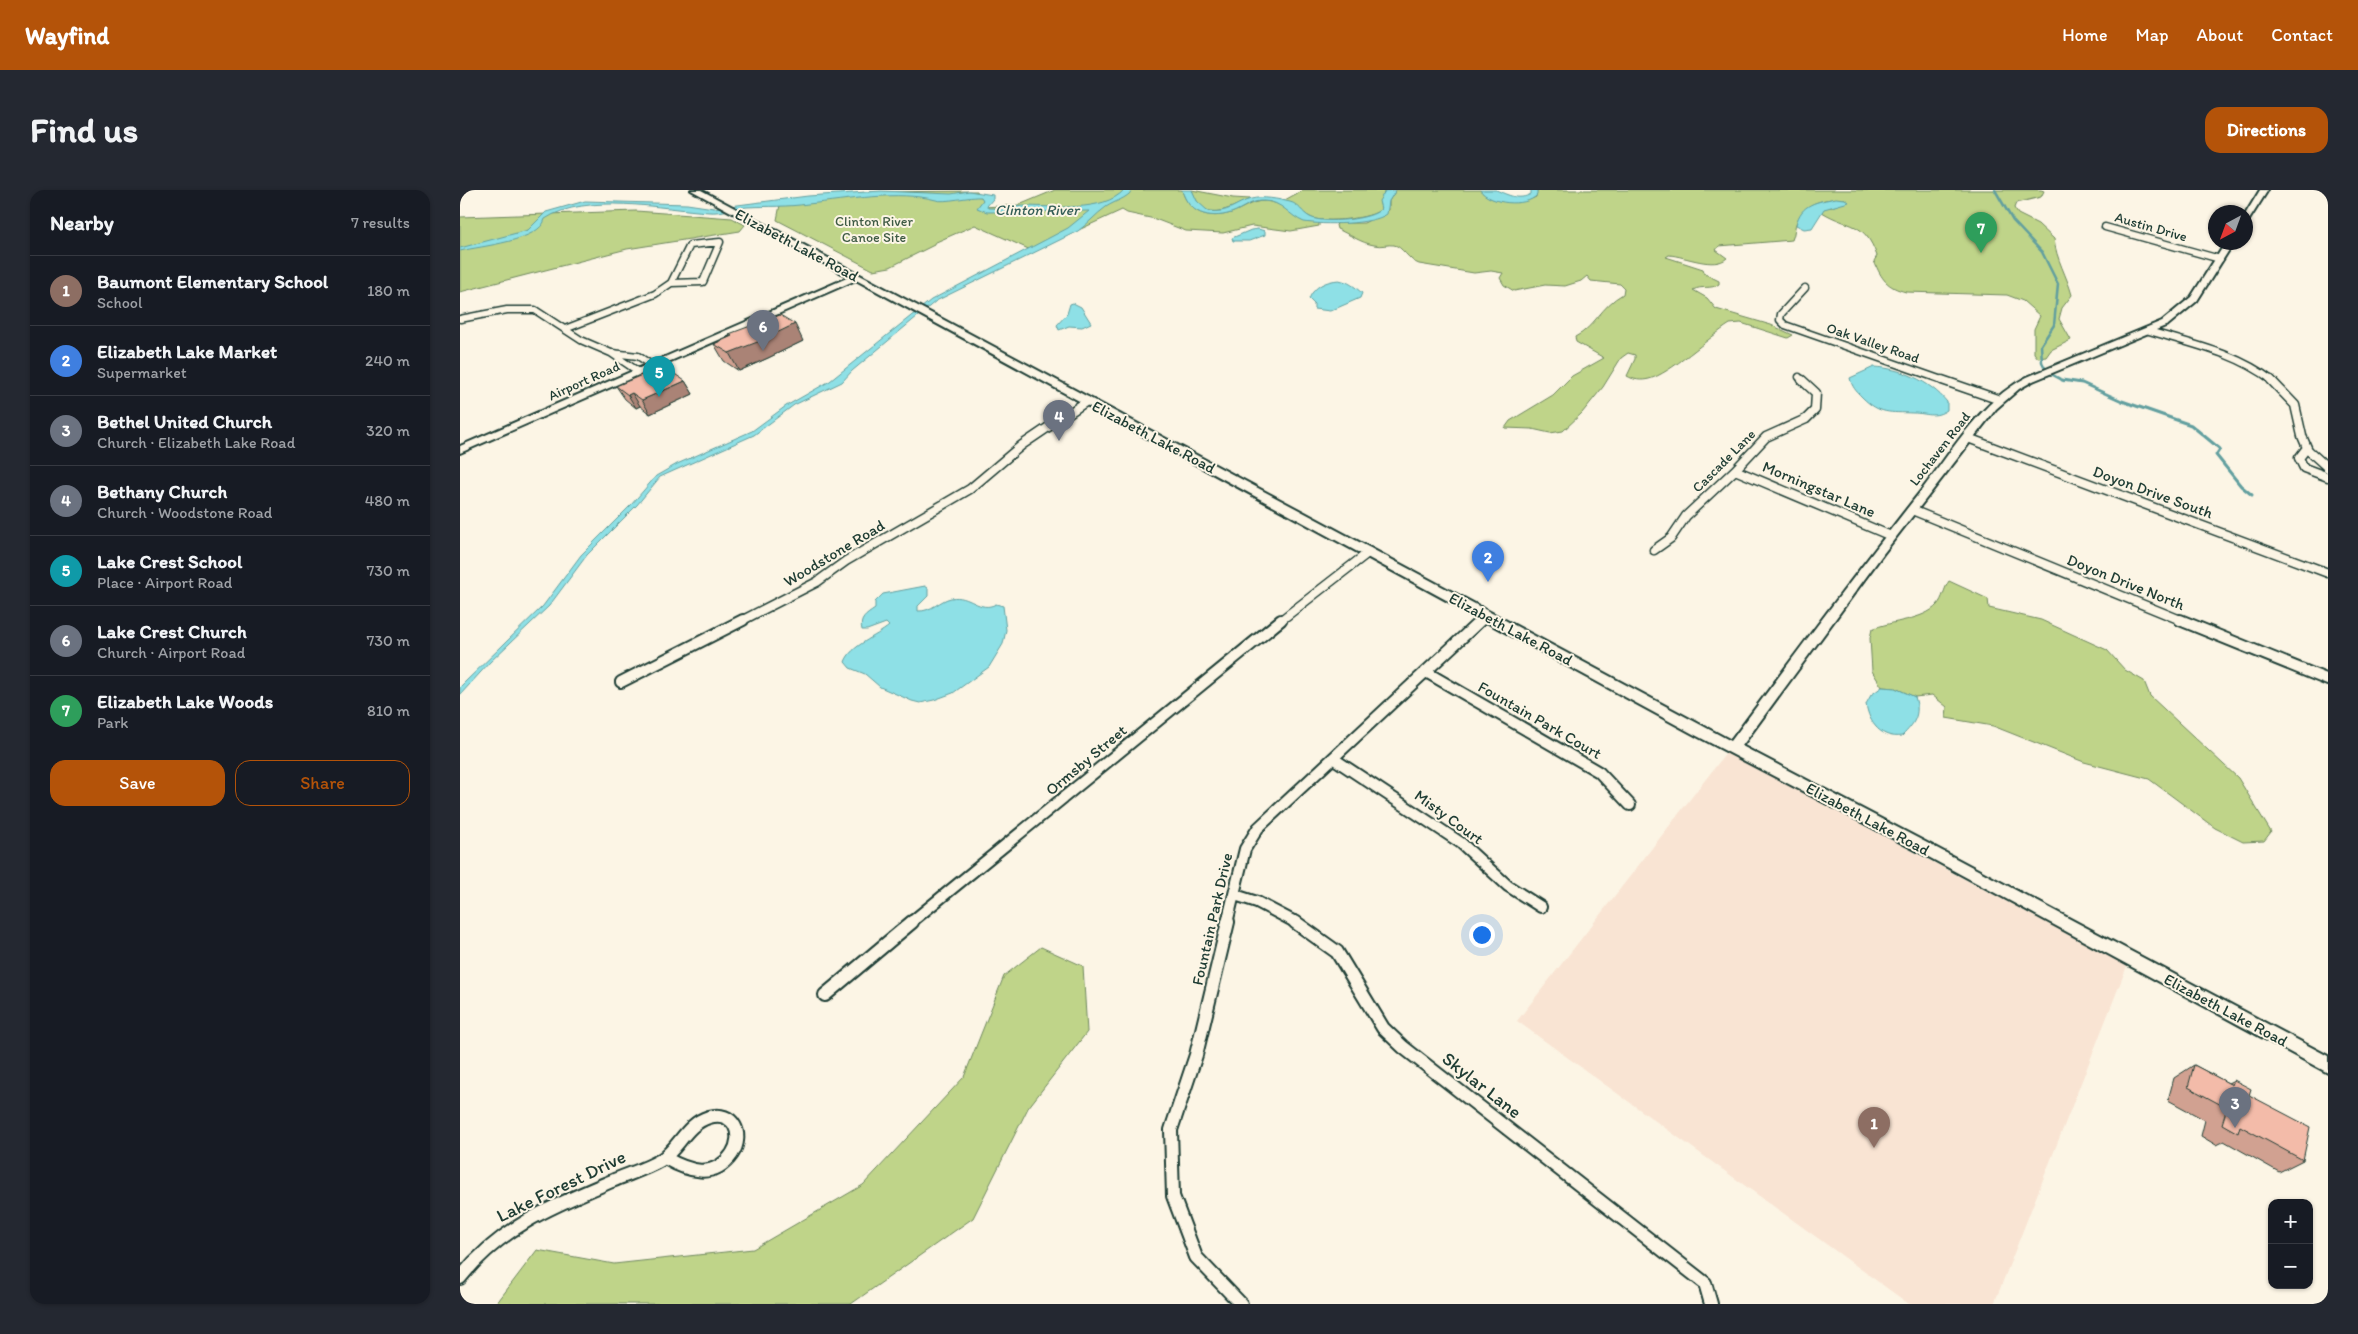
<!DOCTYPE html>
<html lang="en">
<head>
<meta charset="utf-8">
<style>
	:root { --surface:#171b24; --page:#242831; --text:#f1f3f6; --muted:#9ea1a6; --line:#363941; --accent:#b45309 }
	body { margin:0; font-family:Itim,sans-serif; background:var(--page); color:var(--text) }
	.controls { position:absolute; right:15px; bottom:15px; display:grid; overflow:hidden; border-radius:10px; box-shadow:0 1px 4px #0004 }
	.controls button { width:45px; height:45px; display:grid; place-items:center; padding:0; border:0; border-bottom:1px solid var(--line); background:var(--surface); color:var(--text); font:25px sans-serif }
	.compass { position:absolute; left:1748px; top:15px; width:45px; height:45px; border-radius:50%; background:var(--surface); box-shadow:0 1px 4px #0004; rotate:221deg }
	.you { position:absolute; left:1021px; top:744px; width:18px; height:18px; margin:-12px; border:4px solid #fff; border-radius:50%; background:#1a73e8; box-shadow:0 0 0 8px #1a73e833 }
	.badge { display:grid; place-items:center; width:32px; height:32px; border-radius:50%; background:var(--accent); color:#fff; font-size:16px; font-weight:700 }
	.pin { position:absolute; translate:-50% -41px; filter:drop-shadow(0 1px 2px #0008) }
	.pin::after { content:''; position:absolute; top:26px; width:18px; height:15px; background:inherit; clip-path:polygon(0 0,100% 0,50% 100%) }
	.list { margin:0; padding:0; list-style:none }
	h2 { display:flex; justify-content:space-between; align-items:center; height:65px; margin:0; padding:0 20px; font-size:21px }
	h2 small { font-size:16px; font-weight:400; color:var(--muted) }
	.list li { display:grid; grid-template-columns:32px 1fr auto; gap:15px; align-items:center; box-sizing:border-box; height:70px; padding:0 20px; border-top:1px solid var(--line) }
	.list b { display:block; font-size:19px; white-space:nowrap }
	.list p { margin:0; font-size:16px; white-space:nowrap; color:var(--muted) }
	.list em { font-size:16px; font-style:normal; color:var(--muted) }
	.actions { display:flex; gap:10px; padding:15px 20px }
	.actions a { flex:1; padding:11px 0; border:1px solid var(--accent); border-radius:15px; text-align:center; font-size:18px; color:var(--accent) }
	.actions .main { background:var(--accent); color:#fff }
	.map { position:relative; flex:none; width:1868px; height:1114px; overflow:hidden; border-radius:15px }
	header { display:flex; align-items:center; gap:30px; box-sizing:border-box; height:70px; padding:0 25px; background:var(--accent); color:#fff }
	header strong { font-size:24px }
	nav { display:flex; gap:28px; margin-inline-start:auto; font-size:18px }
	.intro { display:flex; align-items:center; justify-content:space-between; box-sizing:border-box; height:120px; padding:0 30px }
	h1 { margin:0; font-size:35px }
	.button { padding:12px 22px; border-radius:15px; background:var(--accent); color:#fff; font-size:18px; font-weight:700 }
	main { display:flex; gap:30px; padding:0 30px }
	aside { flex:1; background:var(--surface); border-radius:15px; box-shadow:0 1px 4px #0004 }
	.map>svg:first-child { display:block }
</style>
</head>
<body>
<header>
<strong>Wayfind</strong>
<nav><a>Home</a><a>Map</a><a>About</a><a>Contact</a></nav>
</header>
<div class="intro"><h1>Find us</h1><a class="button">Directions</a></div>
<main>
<aside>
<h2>Nearby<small>7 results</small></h2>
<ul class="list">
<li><span class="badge" style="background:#8d6e63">1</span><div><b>Baumont Elementary School</b><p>School</p></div><em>180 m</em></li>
<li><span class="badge" style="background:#3f7fe0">2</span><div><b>Elizabeth Lake Market</b><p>Supermarket</p></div><em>240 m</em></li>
<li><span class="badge" style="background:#6b7280">3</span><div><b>Bethel United Church</b><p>Church · Elizabeth Lake Road</p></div><em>320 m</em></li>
<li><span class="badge" style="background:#6b7280">4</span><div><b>Bethany Church</b><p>Church · Woodstone Road</p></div><em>480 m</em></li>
<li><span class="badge" style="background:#0f9aa8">5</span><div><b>Lake Crest School</b><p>Place · Airport Road</p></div><em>730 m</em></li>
<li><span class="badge" style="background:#6b7280">6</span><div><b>Lake Crest Church</b><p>Church · Airport Road</p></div><em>730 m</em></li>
<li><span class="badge" style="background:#2e9e5b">7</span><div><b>Elizabeth Lake Woods</b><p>Park</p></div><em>810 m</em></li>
</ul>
<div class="actions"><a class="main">Save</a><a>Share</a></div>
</aside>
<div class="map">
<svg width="1868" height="1114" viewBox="0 0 1868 1114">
	<rect width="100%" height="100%" fill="#fcf5e5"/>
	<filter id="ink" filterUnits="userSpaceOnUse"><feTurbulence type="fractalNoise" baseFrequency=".02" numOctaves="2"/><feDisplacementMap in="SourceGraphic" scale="10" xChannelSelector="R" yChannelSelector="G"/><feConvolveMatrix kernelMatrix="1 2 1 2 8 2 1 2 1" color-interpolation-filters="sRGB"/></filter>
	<g filter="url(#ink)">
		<path fill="#f9e4d3" d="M 1267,562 L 1667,776 L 1534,1114 L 1449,1114 L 1057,831 Z"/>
		<path fill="#bfd489" stroke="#6f885e" d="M 595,0 L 722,0 C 728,23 749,30 771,23 C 785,18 795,8 811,12 C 834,17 829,33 859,32 L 859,36 L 831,41 L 792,36 L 763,43 L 726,41 L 695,29 L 667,23 L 662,20 L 573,61 L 515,35 L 474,53 L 474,55 L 430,77 L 413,80 L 317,30 L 320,15 L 406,2 L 517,1 L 519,6 L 523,8 L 523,17 L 559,15 Z
			M 732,0 L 773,8 L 790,9 C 766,20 743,34 732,0 Z
			M 843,0 L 925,0 L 920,13 L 921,19 C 913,29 864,33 852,28 C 839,22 839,14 823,11 Z
			M 936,0 L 1020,0 C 1030,14 1061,15 1076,7 L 1077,0 L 1581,0 L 1584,1 L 1581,7 L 1556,13 L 1554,18 L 1558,24 L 1578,34 L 1594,49 C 1596,69 1607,86 1612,105 L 1602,118 L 1599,129 L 1611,150 L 1591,160 L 1586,167 L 1578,168 L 1574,163 L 1574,139 L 1580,126 L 1563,111 L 1547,105 L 1446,102 C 1427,97 1422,90 1414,71 L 1417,66 C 1404,30 1390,39 1362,22 L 1363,18 L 1373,17 L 1385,9 C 1366,8 1346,11 1337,31 C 1334,37 1335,44 1332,50 L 1259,56 L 1256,60 L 1267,68 C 1254,80 1225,66 1209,65 L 1206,67 L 1243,79 L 1245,84 L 1259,91 L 1259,94 C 1251,100 1242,95 1233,100 L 1247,108 L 1256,119 L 1311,135 L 1333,145 L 1328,148 L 1281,133 L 1270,134 C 1249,147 1210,184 1189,189 C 1181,191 1174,190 1167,186 L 1175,169 L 1175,165 L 1168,163 L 1161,168 L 1143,197 L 1122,223 L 1103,241 L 1090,243 L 1072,239 L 1045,238 L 1050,231 L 1093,205 L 1112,186 L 1144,168 L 1116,152 L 1115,147 C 1135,137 1141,116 1163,104 L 1164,98 L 1160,94 L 1131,91 L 1127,86 L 1121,91 L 1105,96 L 1085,95 L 1054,101 L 1044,95 L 1040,88 L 1043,83 L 1031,81 L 1014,83 L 959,74 C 949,71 942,56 934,55 C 928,54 921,57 914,55 C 901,53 889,44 877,39 L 876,35 L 878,33 L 904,33 L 929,20 L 929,11 Z
			M 176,21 L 272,28 L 285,35 L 280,41 L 167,59 L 0,102 L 0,27 Z
			M 1489,391 L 1528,409 L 1529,418 L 1581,430 L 1647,460 L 1665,480 L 1684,491 L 1690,506 L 1778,588 L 1811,642 L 1804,651 L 1783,652 L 1755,638 L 1689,589 L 1624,572 L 1533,536 L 1486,528 L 1487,517 L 1472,505 L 1455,507 L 1435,498 L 1422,497 L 1412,481 L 1410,448 L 1412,439 C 1431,431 1464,430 1477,415 C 1483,409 1484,398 1489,391 Z
			M 581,757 L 623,776 L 627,842 L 568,918 L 513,1028 L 391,1114 L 36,1114 L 77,1060 L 154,1074 L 293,1059 L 403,995 L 504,887 L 544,786 Z"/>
		<path fill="#8ee0e6" stroke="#629f9f" d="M 664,0 L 673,0 C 666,9 655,11 646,17 C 636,24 628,34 618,41 L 476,111 L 392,181 L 382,192 L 334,215 L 294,245 L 200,287 L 177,315 L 127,365 L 89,416 L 30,472 L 0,505 L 0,497 L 4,493 L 83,416 L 121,365 L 171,315 L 196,286 L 217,274 L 292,241 L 326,216 L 370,191 L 471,110 L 608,38 L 629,21 L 527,22 L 517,18 L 523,10 L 521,7 C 510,6 484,13 476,10 C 438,0 388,10 348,14 C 328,17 308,16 287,17 C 275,18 262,23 249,22 C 202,19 126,2 85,29 C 80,51 21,56 0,61 L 0,58 L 68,40 L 86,22 L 125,11 L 227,14 L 254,18 L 348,6 L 421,1 L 491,4 L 509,1 L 533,5 L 533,9 L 527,16 L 528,18 C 540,19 552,17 563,16 C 592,16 643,23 664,0 Z
			M 722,0 L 732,0 L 737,11 L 748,21 C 769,24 775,13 791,9 C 803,6 818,9 830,12 C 839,14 842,23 850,27 C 862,34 912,30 921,19 L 919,11 L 925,1 L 936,0 L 929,11 L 927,24 C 912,35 863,35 844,32 C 829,26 822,11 804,11 C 791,10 783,19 771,23 C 749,30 728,23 722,0 Z
			M 1020,0 C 1024,0 1032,0 1036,0 C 1048,5 1059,11 1071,4 L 1071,0 L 1077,0 L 1077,5 C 1066,18 1029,14 1020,0 Z
			M 1376,8 L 1385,9 L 1389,12 L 1364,19 L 1352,38 L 1344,39 L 1336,35 C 1341,13 1357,12 1376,8 Z
			M 798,39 L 805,41 L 805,45 L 789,51 L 773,51 L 772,48 L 791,40 Z
			M 879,90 C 889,92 894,96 902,103 L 900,108 L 870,121 L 854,119 L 854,114 L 849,109 C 854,96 866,91 879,90 Z
			M 613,113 L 621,117 L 631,133 L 622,137 L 609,136 L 599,140 L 597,135 L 607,124 L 610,114 Z
			M 1414,177 C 1440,178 1470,191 1487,212 L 1487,220 C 1474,229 1467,223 1453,223 C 1430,222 1420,225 1402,207 C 1396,201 1392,197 1390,188 Z
			M 465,396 L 468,398 L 468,406 L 458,416 L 458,421 C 471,422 480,410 491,408 C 510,404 519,423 536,414 L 543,416 L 546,440 L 543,454 L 529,477 L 493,503 L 474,510 L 460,513 L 452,511 L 420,497 L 405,484 L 390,478 L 385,472 C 391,455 416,447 429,436 L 426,433 L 407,440 L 402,440 C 399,429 406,425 415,419 L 415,412 L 423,404 Z
			M 1422,497 L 1435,498 L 1455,507 C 1461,525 1454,534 1442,546 C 1421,549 1409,533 1406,514 L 1411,505 Z"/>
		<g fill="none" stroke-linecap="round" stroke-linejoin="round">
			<path stroke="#629f9f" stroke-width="2.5" d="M 1535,0 L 1553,31 L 1582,62 L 1598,94 L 1594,135 L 1581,155 L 1582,172 L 1585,178
				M 1591,184 L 1604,191"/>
			<path stroke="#629f9f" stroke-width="3" d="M 1602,190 L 1622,193 L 1662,211 L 1731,235 L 1760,259 L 1756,265 L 1781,296 L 1792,305"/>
			<g stroke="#1f3d34" stroke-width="9">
				<path id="street-far3" d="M 1645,37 L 1760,69
					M 260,52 L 243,92 L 211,93 L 230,55 Z
					M 1345,98 L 1321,124 L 1320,130 L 1325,135 L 1485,191
					M 0,129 L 47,120 L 75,120 L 121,150 L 151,163 L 179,182
					M 105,139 L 195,104 L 211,93
					M 1689,141 C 1732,154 1777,163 1813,191
					M 152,163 L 178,166 L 193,176
					M 1339,187 L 1343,191"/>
			</g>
			<g stroke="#1f3d34" stroke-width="11">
				<path id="street-far2" d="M 1482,190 L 1540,210
					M 1811,190 L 1835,215 L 1842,246 L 1848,260 L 1868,278
					M 1508,248 L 1868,383
					M 1846,259 L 1839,268 L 1844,278 L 1868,287
					M 1275,280 L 1431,346
					M 1452,320 L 1723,431
					M 1194,360 L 1211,348 L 1226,326 L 1275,280 L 1306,247 L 1346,229 L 1355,220 L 1356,203 L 1342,190
					M 281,431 L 357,392 L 386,371 L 510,299 L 562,255 L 627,211
					M 820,431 L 909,362
					M 1020,431 L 1025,426"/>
			</g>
			<g stroke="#1f3d34" stroke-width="14">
				<path id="street-far1" d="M 1720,430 L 1868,490
					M 966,482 L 1139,582 L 1170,615
					M 161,492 L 283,430
					M 874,569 L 1001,653 L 1048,696 L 1081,717
					M 775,705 L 797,712 L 837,733
					M 450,733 L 821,430
					M 767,733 L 785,659 L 798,638 L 1021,430"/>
			</g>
			<g stroke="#1f3d34" stroke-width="16">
				<path id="street" d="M 768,732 L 736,865 L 711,940 L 713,1006 L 736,1067 L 781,1114
					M 835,732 L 877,762 L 923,838 L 943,857 L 1245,1093 L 1251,1114
					M 365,805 L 452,732
					M 0,1088 C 42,1036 93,1016 152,991 C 168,984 186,979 201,970 C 219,958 226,934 249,927 C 273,920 285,944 272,964 C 254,990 228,981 205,968"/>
			</g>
			<g stroke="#1f3d34" stroke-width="4">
				<path id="secondary" d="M 231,0 L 241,0 L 1271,551 C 1334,466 1398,380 1464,297 C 1494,258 1522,210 1567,187 L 1702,131 L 1731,107 L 1766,52 L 1774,52 L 1737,111 L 1708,135 L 1573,191 L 1559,199 L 1536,219 L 1423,364 L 1282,556 L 1471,655 L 1868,866 L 1868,883 L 1461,663 L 1235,545 L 396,90 L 0,263 L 0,256 L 389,87 Z
					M 1800,0 L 1808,0 L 1789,30 L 1786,30 L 1786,23 Z"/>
			</g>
			<use href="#street-far3" stroke="#fcf5e5" stroke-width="6"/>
			<use href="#street-far2" stroke="#fcf5e5" stroke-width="8"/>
			<use href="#street-far1" stroke="#fcf5e5" stroke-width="10"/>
			<use href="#street" stroke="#fcf5e5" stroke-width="12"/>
			<use href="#secondary" fill="#fcf5e5" fill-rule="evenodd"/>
		</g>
		<path fill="#d1a191" stroke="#1f3d34" d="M 269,144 L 343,151 L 308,168 L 279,181 L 264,171 L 254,154 L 270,147 Z
			M 225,191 L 233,204 L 190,224 L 180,216 L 176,218 L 165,209 L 156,196 Z
			M 1734,875 L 1768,893 L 1774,890 L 1789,905 L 1843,970 L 1819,982 L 1764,951 L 1756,955 L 1741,946 L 1745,930 L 1708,910 L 1714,888 Z"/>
		<path fill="#aa8376" stroke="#1f3d34" d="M 335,134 L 343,151 L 308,168 L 279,181 L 269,163 Z
			M 225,191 L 233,204 L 190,224 L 182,210 Z
			M 172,203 L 180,216 L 176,218 L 168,205 Z"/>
		<path fill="#f3bba9" stroke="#1f3d34" d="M 320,125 L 335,134 L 300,151 L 269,163 L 254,154 L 272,146 L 269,144 Z
			M 203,176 L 225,191 L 182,210 L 172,203 L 168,205 L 156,196 Z
			M 1734,875 L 1772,895 L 1774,890 L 1791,899 L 1789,905 L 1850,937 L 1843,970 L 1780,936 L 1778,943 L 1762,934 L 1767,918 L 1728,897 Z"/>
	</g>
	<g text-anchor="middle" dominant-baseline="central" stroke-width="4" stroke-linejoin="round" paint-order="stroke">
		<g font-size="14" fill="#3f5b45" stroke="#fcf5e5">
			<text x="414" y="31">Clinton River<tspan x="414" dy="16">Canoe Site</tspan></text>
		</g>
		<g font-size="14" fill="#1f3d34" stroke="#fcf5e5">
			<text transform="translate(1691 37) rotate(16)">Austin Drive</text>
			<text transform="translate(1413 153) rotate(19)">Oak Valley Road</text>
			<text transform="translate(124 191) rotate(-24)">Airport Road</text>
			<text transform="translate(1480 259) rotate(-52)">Lochaven Road</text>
			<text transform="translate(1264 271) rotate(-45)">Cascade Lane</text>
		</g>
		<g font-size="15" font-style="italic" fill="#355e58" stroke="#fcf5e5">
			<text x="577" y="20">Clinton River</text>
		</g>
		<g font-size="16" fill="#1f3d34" stroke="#fcf5e5">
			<text transform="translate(337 55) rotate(28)">Elizabeth Lake Road</text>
			<text transform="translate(694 247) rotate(28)">Elizabeth Lake Road</text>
			<text transform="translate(1359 299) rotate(23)">Morningstar Lane</text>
			<text transform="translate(1693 302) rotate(20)">Doyon Drive South</text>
			<text transform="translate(374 363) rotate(-31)">Woodstone Road</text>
			<text transform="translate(1666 392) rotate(22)">Doyon Drive North</text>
			<text transform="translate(1051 439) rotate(28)">Elizabeth Lake Road</text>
			<text transform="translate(1080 530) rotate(30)">Fountain Park Court</text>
			<text transform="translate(626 570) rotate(-40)">Ormsby Street</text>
			<text transform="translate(989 627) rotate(36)">Misty Court</text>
			<text transform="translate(1408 629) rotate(28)">Elizabeth Lake Road</text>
			<text transform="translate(752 729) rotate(-77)">Fountain Park Drive</text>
			<text transform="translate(1766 820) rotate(28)">Elizabeth Lake Road</text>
		</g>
		<g font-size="19" fill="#1f3d34" stroke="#fcf5e5">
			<text transform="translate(1022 895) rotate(38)">Skylar Lane</text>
			<text transform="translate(101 996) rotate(-26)">Lake Forest Drive</text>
		</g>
	</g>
</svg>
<div class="controls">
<button>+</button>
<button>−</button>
</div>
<svg class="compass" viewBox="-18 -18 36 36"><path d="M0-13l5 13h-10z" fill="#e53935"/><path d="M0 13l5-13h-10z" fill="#9ea1a6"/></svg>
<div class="you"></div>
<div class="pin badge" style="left:1414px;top:958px;background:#8d6e63">1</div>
<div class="pin badge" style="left:1028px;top:392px;background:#3f7fe0">2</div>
<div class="pin badge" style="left:1775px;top:938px;background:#6b7280">3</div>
<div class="pin badge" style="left:599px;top:251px;background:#6b7280">4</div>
<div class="pin badge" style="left:199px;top:207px;background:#0f9aa8">5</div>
<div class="pin badge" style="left:303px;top:161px;background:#6b7280">6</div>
<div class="pin badge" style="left:1521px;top:63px;background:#2e9e5b">7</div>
</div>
</main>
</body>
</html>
